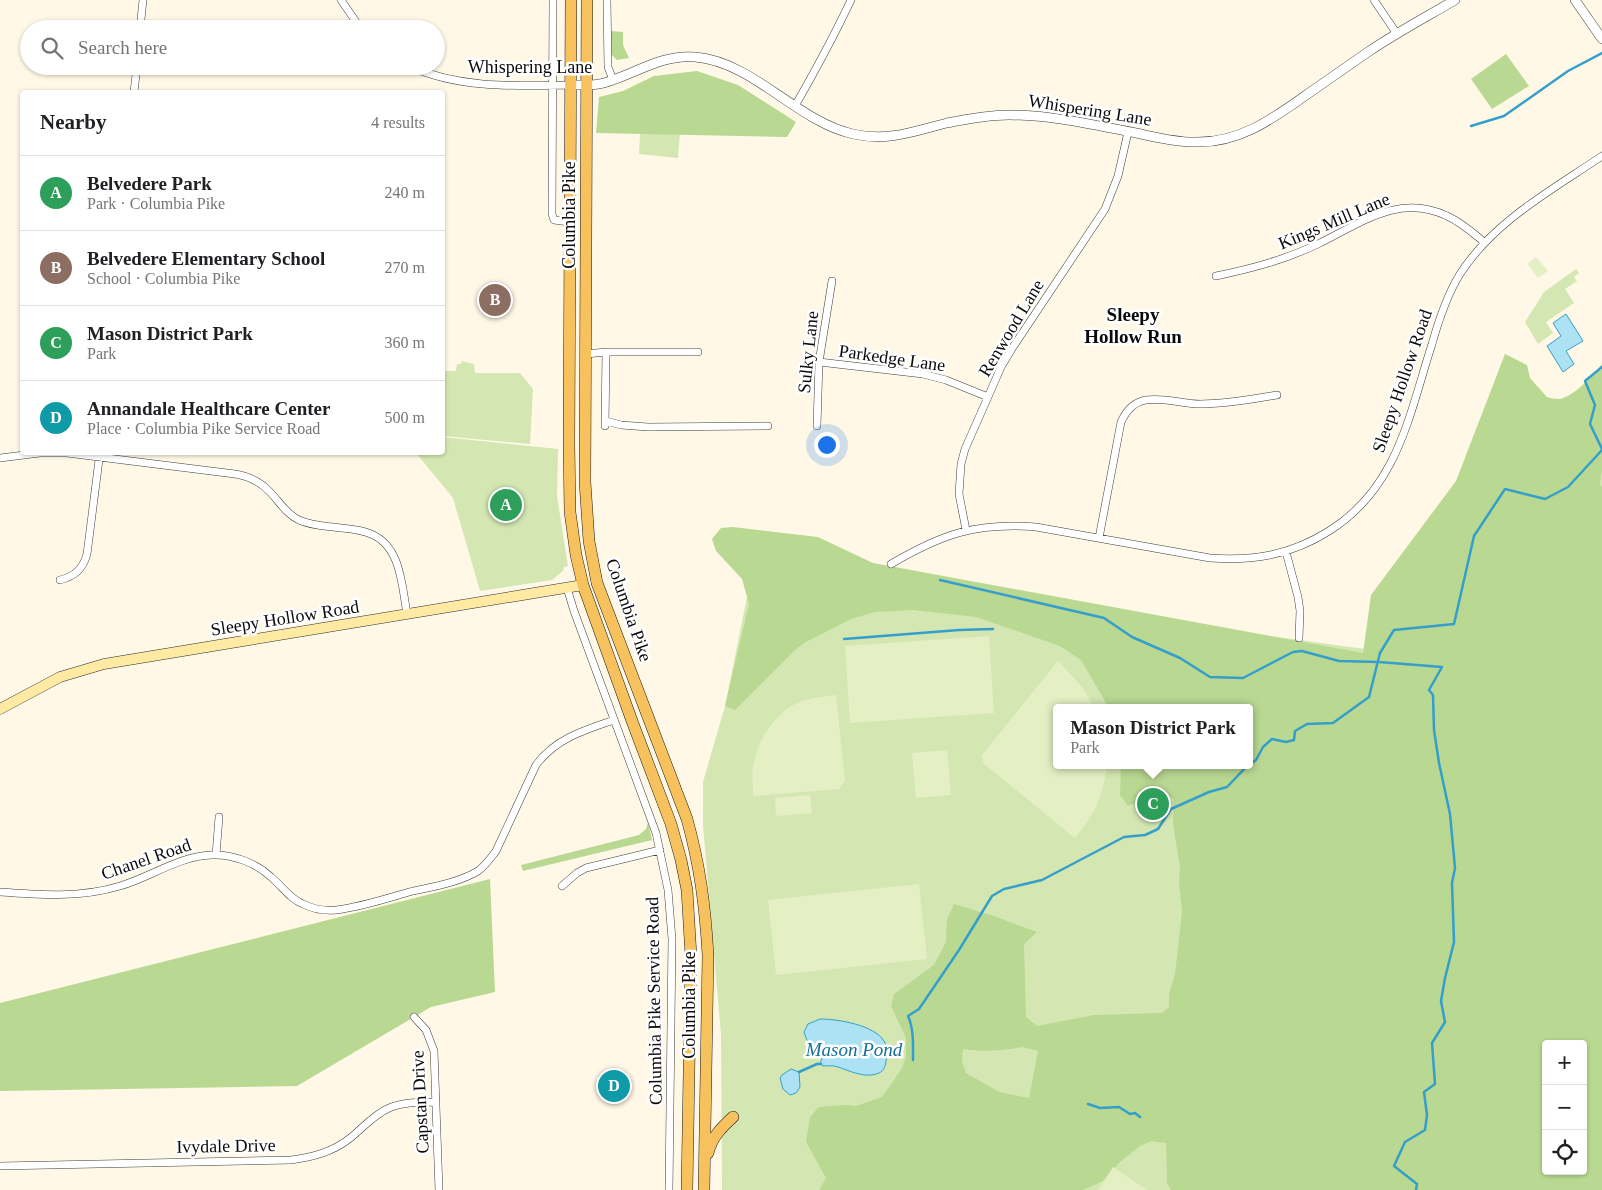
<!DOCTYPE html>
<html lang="en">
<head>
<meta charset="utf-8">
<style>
	:root { --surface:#fff; --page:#f2f2f2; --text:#202124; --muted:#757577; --line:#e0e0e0; --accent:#0f766e }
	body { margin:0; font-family:"Times New Roman",serif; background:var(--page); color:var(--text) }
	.controls { position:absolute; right:15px; bottom:15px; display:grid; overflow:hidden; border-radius:5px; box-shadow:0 1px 4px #0004 }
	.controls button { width:45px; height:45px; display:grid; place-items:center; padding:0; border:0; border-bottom:1px solid var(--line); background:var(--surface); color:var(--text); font:25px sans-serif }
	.you { position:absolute; left:826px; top:444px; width:18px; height:18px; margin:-12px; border:4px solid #fff; border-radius:50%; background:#1a73e8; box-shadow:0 0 0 8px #1a73e833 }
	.badge { display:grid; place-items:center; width:32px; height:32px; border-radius:50%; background:var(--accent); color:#fff; font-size:16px; font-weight:700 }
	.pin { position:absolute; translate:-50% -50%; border:2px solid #fff; box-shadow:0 1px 5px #0006 }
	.popup { position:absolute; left:1053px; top:704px; width:200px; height:65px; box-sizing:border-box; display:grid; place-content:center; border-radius:5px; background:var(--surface); filter:drop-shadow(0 1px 4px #0005); font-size:16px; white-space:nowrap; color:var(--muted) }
	.popup b { font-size:19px; color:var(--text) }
	.popup::after { content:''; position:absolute; left:50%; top:100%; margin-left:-10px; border:10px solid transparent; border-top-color:var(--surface) }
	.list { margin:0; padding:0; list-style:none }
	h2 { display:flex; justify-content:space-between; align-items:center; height:65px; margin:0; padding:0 20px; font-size:21px }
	h2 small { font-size:16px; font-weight:400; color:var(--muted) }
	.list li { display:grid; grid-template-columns:32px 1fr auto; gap:15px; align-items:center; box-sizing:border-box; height:75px; padding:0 20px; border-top:1px solid var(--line) }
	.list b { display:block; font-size:19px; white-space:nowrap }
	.list p { margin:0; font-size:16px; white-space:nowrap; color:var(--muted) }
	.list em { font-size:16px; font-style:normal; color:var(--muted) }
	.icon { flex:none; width:28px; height:28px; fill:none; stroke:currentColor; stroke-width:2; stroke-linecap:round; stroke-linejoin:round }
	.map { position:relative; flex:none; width:1602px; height:1190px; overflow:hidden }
	.search { position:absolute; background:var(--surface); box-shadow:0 1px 4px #0004; left:20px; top:20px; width:425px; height:55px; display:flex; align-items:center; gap:12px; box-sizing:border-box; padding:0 18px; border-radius:28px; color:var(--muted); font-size:19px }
	.panel { position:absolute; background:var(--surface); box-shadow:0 1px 4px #0004; left:20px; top:90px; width:425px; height:365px; border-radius:5px }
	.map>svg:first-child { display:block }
</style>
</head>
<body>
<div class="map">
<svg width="1602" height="1190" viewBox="0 0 1602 1190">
	<rect width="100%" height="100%" fill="#fff8e7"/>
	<path fill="#d4e7b2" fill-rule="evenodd" d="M 641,117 L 681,120 L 678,158 L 639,154 Z
		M 1576,269 L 1579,273 L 1574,277 L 1577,281 L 1565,289 L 1574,303 L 1546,322 L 1553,333 L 1538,344 L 1525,322 L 1544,292 Z
		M 462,361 L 474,364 L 475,373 L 520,373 L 533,389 L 530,444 L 443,436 L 443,371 L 456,371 L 457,364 L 461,364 Z
		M 1602,386 L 1602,1190 L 722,1190 L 721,1035 L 703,826 L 703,782 L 725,706 L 752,572 L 1111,614 L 1394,653 ZM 1057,708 L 1249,708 L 1249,765 L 1057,765 ZM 1546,1044 L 1583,1044 L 1583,1171 L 1546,1171 Z
		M 443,437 L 558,449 L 557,496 L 568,566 L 564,567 L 563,571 L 552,580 L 480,591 L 453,498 L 416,453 L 442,452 Z"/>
	<path fill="#b9d892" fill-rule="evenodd" d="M 610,31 L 623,32 L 623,45 L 629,58 L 617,60 L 611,54 Z
		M 1506,54 L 1529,86 L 1492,109 L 1471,79 Z
		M 697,71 L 738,85 L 796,122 L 787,137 L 596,133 L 599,97 L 623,91 L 654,76 Z
		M 1505,354 L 1527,365 L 1530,378 L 1547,397 C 1550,398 1555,399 1559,399 C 1574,397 1593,375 1602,364 L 1602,471 L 1600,484 L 1602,487 L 1602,1190 L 1171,1190 L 1167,1183 L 1166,1143 L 1151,1141 L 1140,1146 L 1120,1162 L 1103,1181 L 1083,1190 L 819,1190 L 826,1178 L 806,1142 L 810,1117 L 819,1107 L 845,1105 L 856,1106 L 882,1097 L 901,1070 L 906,1058 L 906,1038 L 891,1006 L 894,994 L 934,965 L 946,942 L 947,919 L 954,904 L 997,917 L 1037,932 L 1024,944 L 1026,1017 L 1037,1026 L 1094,1015 L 1162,1013 L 1169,1007 L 1169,994 L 1175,974 L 1182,912 L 1179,883 L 1180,867 L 1173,824 L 1174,799 L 1162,792 L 1128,806 L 1120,795 L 1121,765 L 1249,765 L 1249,708 L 1109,708 L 1081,660 L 1060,646 L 976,617 L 913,610 L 875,612 L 851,619 L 806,642 L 796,649 L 735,710 L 725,706 L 749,604 L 742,579 L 716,551 L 712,539 L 721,528 L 733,527 L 818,537 L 873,563 L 1363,653 L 1371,595 L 1456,481 ZM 1546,1044 L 1583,1044 L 1583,1171 L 1546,1171 ZM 1022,1047 L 1038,1051 L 1029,1098 L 999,1092 L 966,1073 L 962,1061 L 963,1049 C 983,1052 1003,1051 1022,1047 Z
		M 648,822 L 652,840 L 523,871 L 521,865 L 639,835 L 646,829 Z
		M 490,879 L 495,992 L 431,1007 L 297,1086 L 0,1091 L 0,1003 Z"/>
	<path fill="#e5efc4" d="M 1536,257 L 1548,271 L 1538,278 L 1527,264 Z
		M 989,636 L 994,713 L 850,723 L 845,646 Z
		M 1058,661 L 1083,688 L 1094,708 L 1057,708 L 1057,765 L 1107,765 C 1103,796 1095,814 1075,838 L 983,763 L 982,755 Z
		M 836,695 L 845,781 L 839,789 L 754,796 C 749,766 756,741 777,718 C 782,713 788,707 795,704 C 807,698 823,697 836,695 Z
		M 947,750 L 951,795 L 916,798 L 912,753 Z
		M 810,795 L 812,813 L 776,816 L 775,798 Z
		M 919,884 L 927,959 L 776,975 L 768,900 Z
		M 1113,1167 L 1147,1190 L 1098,1190 Z"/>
	<path fill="#ade2f5" stroke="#359fcb" d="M 1566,314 L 1583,341 L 1566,351 L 1574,364 L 1563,372 L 1547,346 L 1561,336 L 1553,323 Z
		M 820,1019 C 838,1019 874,1025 884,1041 C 888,1047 887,1054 886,1060 C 886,1065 884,1071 879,1073 C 866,1079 850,1071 838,1067 C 833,1065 828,1066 823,1066 L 820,1063 L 822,1059 C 816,1047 809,1049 804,1032 L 808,1024 Z
		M 791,1069 L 799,1072 L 800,1087 L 796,1093 L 790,1095 L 783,1089 L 780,1078 L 782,1075 Z"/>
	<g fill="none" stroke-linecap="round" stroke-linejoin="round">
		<path stroke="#359fcb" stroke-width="2.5" d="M 1471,126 L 1504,116 L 1568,71 L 1602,53
			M 1602,367 L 1585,381 L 1595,405 L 1590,424 L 1602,449
			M 940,580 L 1104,618 L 1132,637 L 1180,658 L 1210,677 L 1243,678 L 1293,652 L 1302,651 L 1339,661 L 1379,662 L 1442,667 L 1429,690 L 1433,695 L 1434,730 L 1439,763 L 1450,814 L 1455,868 L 1452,883 L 1454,942 L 1445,978 L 1441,1001 L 1445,1022 L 1432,1043 L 1435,1084 L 1424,1092 L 1427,1115 L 1425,1130 L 1405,1142 L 1394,1166 L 1417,1184 L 1416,1190
			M 844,639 L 959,630 L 993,629
			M 1249,765 L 1256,760 L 1263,747 L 1272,739 L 1286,742 L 1294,740 L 1295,731 L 1307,724 L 1333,723 L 1369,697 L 1380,653 L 1394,630 L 1454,624 L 1474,536 L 1505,489 L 1545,499 L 1568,487 L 1602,450
			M 913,1060 C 913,1046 914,1029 908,1016 L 919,1009 L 959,950 L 992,896 L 1004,889 L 1042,880 L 1124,837 L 1145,835 L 1158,829 L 1171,809 L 1209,792 L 1227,787 L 1248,765
			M 799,1072 L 817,1064 L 821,1064
			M 1088,1104 L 1100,1108 L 1119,1107 L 1130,1114 L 1135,1113 L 1140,1117"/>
		<g stroke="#3d3d3d" stroke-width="8">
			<path id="minor" d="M 341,0 L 361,29
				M 553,0 L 552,214 L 554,220 L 569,222
				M 607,0 L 608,67 L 613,80
				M 1374,0 L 1397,34
				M 140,29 L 143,0
				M 409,66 C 460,89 516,86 571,85
				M 134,92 L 137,66
				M 795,106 C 815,71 834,36 851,0
				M 1216,276 C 1254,268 1284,260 1318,244 C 1361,223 1399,193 1447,216 C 1461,222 1473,233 1484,242
				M 586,354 L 606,352 L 698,352
				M 819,362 L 923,374 L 946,380 L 988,397
				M 606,421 L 621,425 L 648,427 L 768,426
				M 605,426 L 606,352
				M 817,426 L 819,362 L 832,281
				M 0,458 L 40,453 L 67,453 L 235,474 C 248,476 260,482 269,491 C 279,501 286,514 299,520 C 312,526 327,526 341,528 C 351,529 362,530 371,534 C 401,546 402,586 407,614
				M 966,530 L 959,494 L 961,464 L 965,449 L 988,397 L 1001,367 L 1013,347 L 1105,209 L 1118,176 L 1128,132
				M 1099,538 L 1121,422 C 1126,411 1134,402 1146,400 C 1164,397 1183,404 1200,404 C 1226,404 1252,399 1277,395
				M 1286,552 L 1298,597 L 1300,611 L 1299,638
				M 891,564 C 942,534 977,522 1036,527 L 1210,558 C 1254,561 1291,555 1329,531 C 1398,488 1409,415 1432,344 C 1439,319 1447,295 1460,274 C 1494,221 1552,190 1602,156
				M 60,580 C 75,576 83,569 87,554 L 100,452
				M 567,588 L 574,611 L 656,833 L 668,890 L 672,939 L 669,1190
				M 216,855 L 219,817
				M 562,886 L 577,873 L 586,868 L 660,850
				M 0,892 C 40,895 81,898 120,886 C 151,877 179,856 212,855 C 233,854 256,863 271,877 C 282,886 290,899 303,904 C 313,909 325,911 336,910 C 361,907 385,899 409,892 C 431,887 458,883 478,871 C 485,866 490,859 496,851 L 536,765 C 555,739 584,730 614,720
				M 414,1017 L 426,1030 L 434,1051 L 439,1190
				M 0,1166 L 291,1160 C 313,1157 332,1152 349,1139 C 363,1128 373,1115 389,1108 C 404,1102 420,1102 436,1102"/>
		</g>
		<g stroke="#3d3d3d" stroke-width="10">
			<path id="tertiary" d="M 1575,0 L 1602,39
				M 571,85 C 582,85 593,86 604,83 C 635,74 662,54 695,57 C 754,62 796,121 853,134 C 889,142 914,131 947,123 C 967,119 988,115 1009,115 C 1052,115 1094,125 1136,133 C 1155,137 1174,142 1193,142 C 1239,144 1274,118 1309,93 C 1329,79 1349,65 1368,52 C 1396,33 1426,17 1455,0"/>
		</g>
		<g stroke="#2c2c2c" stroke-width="11">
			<path id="secondary" d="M 0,709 L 60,677 L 104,664 L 583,585"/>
		</g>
		<g stroke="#1b1b1b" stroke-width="12">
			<path id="primary" d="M 571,0 L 569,443 L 570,512 L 576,555 L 583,585 L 632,721 L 671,824 L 681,860 L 687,890 L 691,956 L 687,1190
				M 587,0 L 585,482 L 589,541 L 597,583 L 687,819 C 700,866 705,905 708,955 L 704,1190
				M 708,1153 C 712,1137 721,1128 733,1117"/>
		</g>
		<use href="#minor" stroke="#fff" stroke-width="7"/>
		<use href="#tertiary" stroke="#fff" stroke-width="9"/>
		<use href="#secondary" stroke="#feeaa2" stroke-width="10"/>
		<use href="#primary" stroke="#f7c25e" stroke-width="11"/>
	</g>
	<g text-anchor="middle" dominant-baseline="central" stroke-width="5" stroke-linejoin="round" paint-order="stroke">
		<g font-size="18" fill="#0a0a0a" stroke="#fff">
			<text x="530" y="67">Whispering Lane</text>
			<text transform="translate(1090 110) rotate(9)">Whispering Lane</text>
			<text transform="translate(569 215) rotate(-90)">Columbia Pike</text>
			<text transform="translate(1334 221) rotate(-23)">Kings Mill Lane</text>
			<text transform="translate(1011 328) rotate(-59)">Renwood Lane</text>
			<text transform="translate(808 352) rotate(-84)">Sulky Lane</text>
			<text transform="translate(892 358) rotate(8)">Parkedge Lane</text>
			<text transform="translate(1402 381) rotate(-71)">Sleepy Hollow Road</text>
			<text transform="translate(629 610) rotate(71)">Columbia Pike</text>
			<text transform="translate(285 618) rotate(-9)">Sleepy Hollow Road</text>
			<text transform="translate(146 859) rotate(-19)">Chanel Road</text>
			<text transform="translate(654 1001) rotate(-91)">Columbia Pike Service Road</text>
			<text transform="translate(689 1005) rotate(-90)">Columbia Pike</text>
			<text transform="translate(420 1102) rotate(-93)">Capstan Drive</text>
			<text transform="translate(226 1146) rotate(-1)">Ivydale Drive</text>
		</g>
		<g font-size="19" font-weight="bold" fill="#0a0a0a" stroke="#fff">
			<text x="1133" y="314">Sleepy<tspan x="1133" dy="22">Hollow Run</tspan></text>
		</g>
		<g font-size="19" font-style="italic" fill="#166e99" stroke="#fff">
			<text x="854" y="1049">Mason Pond</text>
		</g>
	</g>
</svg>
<div class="controls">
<button>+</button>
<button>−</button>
<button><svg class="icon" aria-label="locate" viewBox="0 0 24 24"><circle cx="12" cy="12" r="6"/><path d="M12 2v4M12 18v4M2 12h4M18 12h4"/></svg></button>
</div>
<div class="you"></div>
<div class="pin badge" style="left:506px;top:505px;background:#2e9e5b">A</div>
<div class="pin badge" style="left:495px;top:300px;background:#8d6e63">B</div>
<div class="pin badge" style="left:1153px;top:804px;background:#2e9e5b">C</div>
<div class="popup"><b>Mason District Park</b>Park</div>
<div class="pin badge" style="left:614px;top:1086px;background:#0f9aa8">D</div>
<div class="search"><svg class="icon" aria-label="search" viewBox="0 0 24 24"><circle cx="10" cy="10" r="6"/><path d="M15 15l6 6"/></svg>Search here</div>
<section class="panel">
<h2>Nearby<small>4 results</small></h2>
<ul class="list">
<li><span class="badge" style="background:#2e9e5b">A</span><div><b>Belvedere Park</b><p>Park · Columbia Pike</p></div><em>240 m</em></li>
<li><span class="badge" style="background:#8d6e63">B</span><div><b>Belvedere Elementary School</b><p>School · Columbia Pike</p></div><em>270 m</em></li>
<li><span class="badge" style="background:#2e9e5b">C</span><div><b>Mason District Park</b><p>Park</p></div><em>360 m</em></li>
<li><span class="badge" style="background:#0f9aa8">D</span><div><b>Annandale Healthcare Center</b><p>Place · Columbia Pike Service Road</p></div><em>500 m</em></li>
</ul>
</section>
</div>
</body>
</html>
